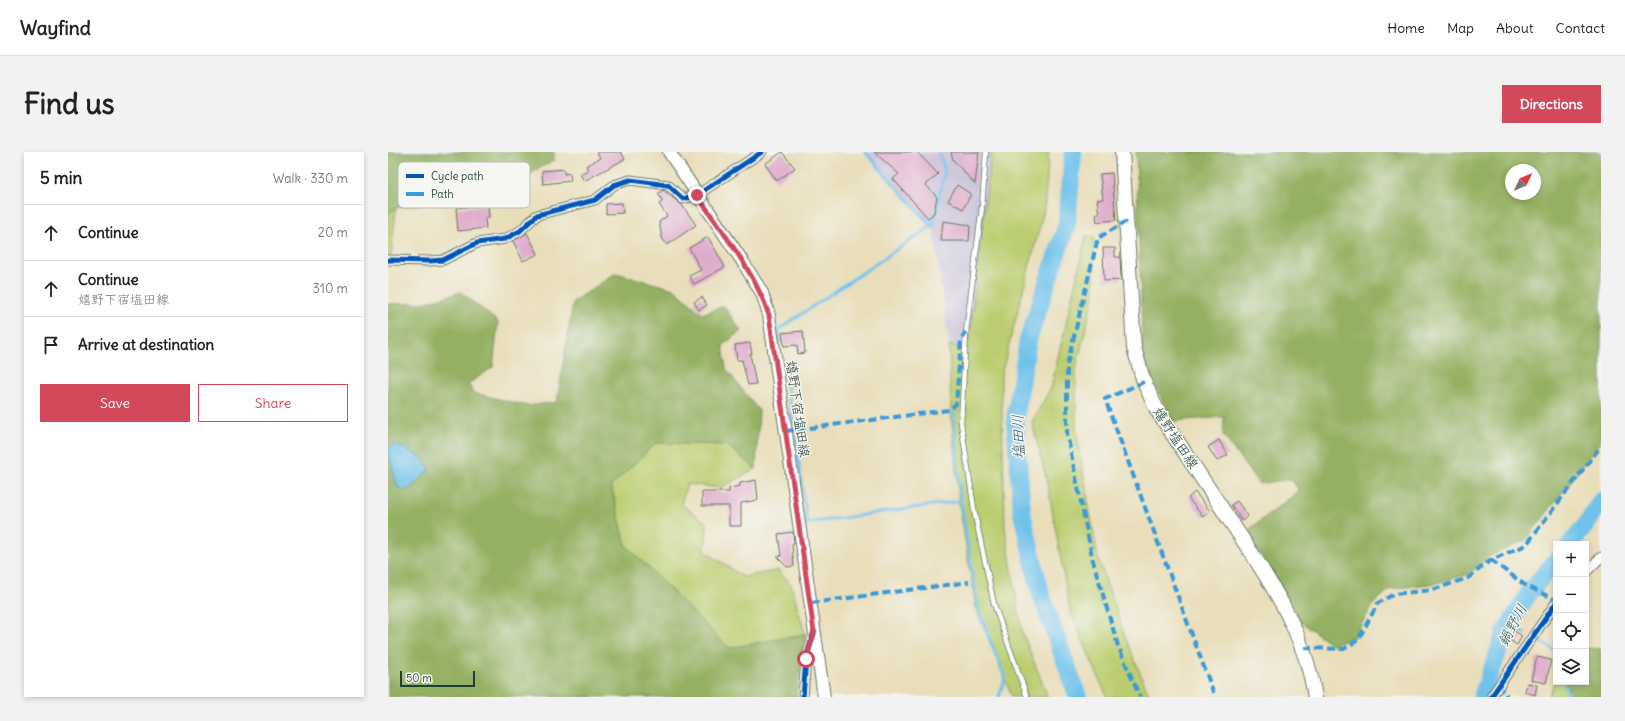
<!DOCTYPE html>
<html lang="en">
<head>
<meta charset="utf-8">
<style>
	:root { --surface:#fff; --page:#f2f2f2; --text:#222; --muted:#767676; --line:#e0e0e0; --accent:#d1495b }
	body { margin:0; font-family:Delius,"Klee One",sans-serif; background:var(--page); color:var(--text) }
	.controls { position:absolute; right:12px; bottom:12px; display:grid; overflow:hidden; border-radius:0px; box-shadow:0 2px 6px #0003 }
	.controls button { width:36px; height:36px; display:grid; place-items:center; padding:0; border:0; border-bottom:1px solid var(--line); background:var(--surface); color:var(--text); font:20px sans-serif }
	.compass { position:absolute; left:1117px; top:12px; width:36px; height:36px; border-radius:50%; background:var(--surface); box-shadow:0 2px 6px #0003; rotate:46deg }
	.scale { position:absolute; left:12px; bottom:10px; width:75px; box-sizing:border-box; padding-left:4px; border:2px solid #1f3d34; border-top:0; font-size:11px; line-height:14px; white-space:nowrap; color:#1f3d34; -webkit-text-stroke:3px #f6f6f2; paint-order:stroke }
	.stop { position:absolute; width:12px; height:12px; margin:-9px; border:3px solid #d1495b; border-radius:50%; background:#fff }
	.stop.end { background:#d1495b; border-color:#fff; box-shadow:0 1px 4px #0008 }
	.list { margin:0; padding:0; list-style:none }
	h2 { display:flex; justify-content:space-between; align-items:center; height:52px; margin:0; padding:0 16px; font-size:17px }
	h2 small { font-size:13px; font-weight:400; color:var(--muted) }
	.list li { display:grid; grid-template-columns:26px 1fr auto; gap:12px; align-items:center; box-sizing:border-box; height:56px; padding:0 16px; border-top:1px solid var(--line) }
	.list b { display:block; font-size:15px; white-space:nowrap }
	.list p { margin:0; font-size:13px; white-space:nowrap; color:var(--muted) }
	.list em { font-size:13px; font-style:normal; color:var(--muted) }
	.actions { display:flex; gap:8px; padding:12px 16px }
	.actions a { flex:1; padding:9px 0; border:1px solid var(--accent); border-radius:0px; text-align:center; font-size:14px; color:var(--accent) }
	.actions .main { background:var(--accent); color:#fff }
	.icon { flex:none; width:22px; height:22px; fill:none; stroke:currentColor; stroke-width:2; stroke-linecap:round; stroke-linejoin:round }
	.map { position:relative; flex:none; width:1213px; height:545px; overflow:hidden; border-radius:0px }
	header { display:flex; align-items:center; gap:24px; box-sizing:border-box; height:56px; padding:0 20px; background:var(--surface); border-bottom:1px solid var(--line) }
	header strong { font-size:19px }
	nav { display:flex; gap:22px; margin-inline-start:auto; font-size:14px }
	.intro { display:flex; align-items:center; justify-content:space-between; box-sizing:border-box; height:96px; padding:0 24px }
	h1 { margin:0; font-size:28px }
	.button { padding:10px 18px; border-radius:0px; background:var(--accent); color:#fff; font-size:14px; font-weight:700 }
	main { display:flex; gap:24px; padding:0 24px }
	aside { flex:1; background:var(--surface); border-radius:0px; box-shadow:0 2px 6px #0003 }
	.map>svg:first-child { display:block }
</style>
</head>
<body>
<header>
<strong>Wayfind</strong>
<nav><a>Home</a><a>Map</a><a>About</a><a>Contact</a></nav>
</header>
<div class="intro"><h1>Find us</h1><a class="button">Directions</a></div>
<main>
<aside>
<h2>5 min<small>Walk · 330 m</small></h2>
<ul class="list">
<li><svg class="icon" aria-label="ahead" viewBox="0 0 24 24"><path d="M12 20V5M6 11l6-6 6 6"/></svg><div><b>Continue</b></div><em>20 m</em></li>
<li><svg class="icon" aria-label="ahead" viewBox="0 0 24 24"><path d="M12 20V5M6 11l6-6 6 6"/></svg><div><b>Continue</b><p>嬉野下宿塩田線</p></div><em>310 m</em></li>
<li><svg class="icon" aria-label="arrive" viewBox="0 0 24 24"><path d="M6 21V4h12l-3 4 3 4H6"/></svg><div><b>Arrive at destination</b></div></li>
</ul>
<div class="actions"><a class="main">Save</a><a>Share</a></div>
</aside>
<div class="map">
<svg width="1213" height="545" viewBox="0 0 1213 545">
	<rect width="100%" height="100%" fill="#f6f6f2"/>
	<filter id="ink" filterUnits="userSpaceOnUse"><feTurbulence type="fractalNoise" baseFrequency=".025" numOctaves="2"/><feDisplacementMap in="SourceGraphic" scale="8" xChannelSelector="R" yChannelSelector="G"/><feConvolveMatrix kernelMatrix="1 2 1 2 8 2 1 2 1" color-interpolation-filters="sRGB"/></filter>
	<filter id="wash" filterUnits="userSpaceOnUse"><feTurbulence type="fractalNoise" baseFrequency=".012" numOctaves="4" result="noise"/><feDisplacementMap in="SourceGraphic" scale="16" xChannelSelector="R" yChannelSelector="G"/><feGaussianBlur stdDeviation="0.9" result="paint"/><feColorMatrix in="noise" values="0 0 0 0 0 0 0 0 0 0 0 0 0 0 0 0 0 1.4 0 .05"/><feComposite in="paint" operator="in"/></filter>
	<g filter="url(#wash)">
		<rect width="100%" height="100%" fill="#e9deba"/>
		<path fill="#c7c0d9" d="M 475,0 L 603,0 L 581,191 L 570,195 L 561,193 L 546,79 Z"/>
		<path fill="#bbcd70" stroke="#6d8552" d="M 603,0 L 661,0 L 656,58 L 613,223 L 617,375 L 634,480 L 660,545 L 624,545 L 588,456 L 571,351 L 563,261 L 561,193 L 570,195 L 581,191 Z
			M 8,56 L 3,105 L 0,106 L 0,61 Z
			M 698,84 L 706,85 L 706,143 L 688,217 L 688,278 L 710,406 L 738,487 L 762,545 L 719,545 L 682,459 L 659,329 L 644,270 L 663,236 Z
			M 268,291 L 339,293 L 368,317 L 332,336 L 299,332 L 293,352 L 319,371 L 317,399 L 355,425 L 390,418 L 403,432 L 417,482 L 341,496 L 238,393 L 223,333 Z
			M 1168,527 L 1168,530 L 1178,530 L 1183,545 L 1160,545 Z"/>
		<path fill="#94b062" stroke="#5a764b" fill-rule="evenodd" d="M 0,0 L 166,0 L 166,8 L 114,38 L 8,56 L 0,61 Z
			M 748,0 L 1213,0 L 1213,288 L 1210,294 L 1138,388 L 1100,405 L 1081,422 L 1049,431 L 1002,437 L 986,451 L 966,485 L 945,493 L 913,470 L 859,379 L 911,339 L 903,327 L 871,332 L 835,283 L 836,265 L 785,269 L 755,209 ZM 1123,18 L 1147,18 L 1147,42 L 1123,42 Z
			M 228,121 L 286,137 L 314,162 L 336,154 L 353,179 L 335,193 L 338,217 L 371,259 L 368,317 L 339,293 L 268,291 L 223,334 L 238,393 L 341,496 L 417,482 L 408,545 L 0,545 L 0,152 L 35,151 L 73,140 L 110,170 L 105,215 L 80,232 L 86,241 L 140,254 L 169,250 L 185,150 Z
			M 1198,496 L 1213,497 L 1213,545 L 1183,545 L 1178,530 L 1198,530 Z"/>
		<path fill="#6fc2eb" stroke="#478090" d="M 7,292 L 33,305 L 42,317 L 21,337 L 10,336 L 0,299 L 0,296 Z"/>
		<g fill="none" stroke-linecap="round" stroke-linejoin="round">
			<path stroke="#6fc2eb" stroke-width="3" d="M 545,74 L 557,19 L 552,4
				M 391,191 L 391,177 L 544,74 L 477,0
				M 396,209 L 405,271
				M 566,260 L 573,349
				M 407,284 L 419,371 L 573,349 L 590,456 L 617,526 L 611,545
				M 1122,473 L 1137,482
				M 1148,487 L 1168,499
				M 1175,530 L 1181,545"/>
			<path stroke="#6fc2eb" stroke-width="18" d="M 685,0 L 679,72 L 640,188 L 627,267 L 634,361 L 653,443 L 690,545
				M 1182,392 L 1198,373 L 1213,349
				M 1094,545 L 1117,480 L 1143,438 L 1168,409"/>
		</g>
		<g id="blocks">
			<path fill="#dfaacb" d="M 209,0 L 233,0 L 237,7 L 196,29 L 192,22 L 200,18 L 198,14 L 212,6 Z
				M 394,0 L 407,16 L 389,29 L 377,12 Z
				M 486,0 L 529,0 L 550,22 L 538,33 L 549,45 L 546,61 L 540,66 L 505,27 L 511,22 Z
				M 563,0 L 591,0 L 587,32 L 565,8 Z
				M 176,17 L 176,22 L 182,21 L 183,29 L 155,32 L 154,19 Z
				M 724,21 L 728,68 L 709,70 L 708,62 L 711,62 L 709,48 L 715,47 L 712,22 Z
				M 569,33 L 583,42 L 575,57 L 560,49 Z
				M 275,38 L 294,53 L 308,73 L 279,93 L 274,86 L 271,70 L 279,64 L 271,52 L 275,49 L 270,42 Z
				M 234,51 L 235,61 L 218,62 L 218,52 Z
				M 100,53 L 101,66 L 97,66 L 98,76 L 70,79 L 68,56 Z
				M 555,69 L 582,73 L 581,89 L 553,89 Z
				M 139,81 L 150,102 L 135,109 L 125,89 Z
				M 320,85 L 337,115 L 306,132 L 301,124 L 313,118 L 301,96 Z
				M 715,96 L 727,96 L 727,105 L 732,105 L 733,128 L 716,129 Z
				M 314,145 L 319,153 L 311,158 L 306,150 Z
				M 415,179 L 417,201 L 410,202 L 409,193 L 396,194 L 394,181 Z
				M 362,191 L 364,202 L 362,202 L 368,232 L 360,233 L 354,208 L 349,208 L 347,193 Z
				M 831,288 L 840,303 L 829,309 L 820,295 Z
				M 368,328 L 370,348 L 353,351 L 353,374 L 341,374 L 341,354 L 314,354 L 314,340 L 341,340 L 341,336 L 352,334 L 352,331 Z
				M 807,340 L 822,359 L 815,365 L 800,346 Z
				M 849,349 L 860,364 L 854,369 L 843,353 Z
				M 405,380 L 406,392 L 404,393 L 406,414 L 399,415 L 389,405 L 393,404 L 390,382 Z
				M 1125,478 L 1134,484 L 1129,493 L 1120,487 Z
				M 1149,505 L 1163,508 L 1158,531 L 1143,528 Z
				M 1139,531 L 1149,533 L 1147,543 L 1137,540 Z"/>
		</g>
	</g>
	<g filter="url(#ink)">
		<use href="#blocks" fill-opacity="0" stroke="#667563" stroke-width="1"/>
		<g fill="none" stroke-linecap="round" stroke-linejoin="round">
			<g stroke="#667563" stroke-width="6">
				<path id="service" d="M 598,0 L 594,55 L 578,180 L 573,271 L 587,363 L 606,452 L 639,545"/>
			</g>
			<g stroke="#667563" stroke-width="11">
				<path id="minor" d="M 0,108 L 42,109 L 55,108 L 89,91 L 117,87 L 132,79 L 149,63 L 207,48 L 226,33 L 242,28 L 280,33 L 295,47 L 309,43 L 374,0
					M 1198,420 L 1213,405
					M 415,545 L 418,507 L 426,482
					M 1103,545 L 1168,451"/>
			</g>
			<g stroke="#667563" stroke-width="14">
				<path id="secondary" d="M 281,0 L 355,110 L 374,141 L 381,163 L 436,545"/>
			</g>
			<g stroke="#667563" stroke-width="16">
				<path id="primary" d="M 734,0 L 746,196 L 756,230 L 769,258 C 792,294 816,329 839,364 C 876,419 917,478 927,545"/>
			</g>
			<use href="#service" stroke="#fff" stroke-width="4.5"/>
			<use href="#minor" stroke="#fff" stroke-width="9"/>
			<use href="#secondary" stroke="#fff" stroke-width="12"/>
			<use href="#primary" stroke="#fff" stroke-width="14"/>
			<path stroke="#3a99d8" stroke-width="4" stroke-dasharray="8 4" stroke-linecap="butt" d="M 739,69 L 710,86 L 679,213 L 679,282 L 705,409 L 730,494 L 752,545
				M 756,230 L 717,247 L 827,545
				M 398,279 L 561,258 L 568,252 L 573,187 L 578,180
				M 1103,408 L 1137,433 L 1168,448
				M 423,451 L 581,430
				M 916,496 L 956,497 L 970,488 L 990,451 L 1006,442 L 1044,438 L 1080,426 L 1103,408 L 1138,393 L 1213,294
				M 1109,534 L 1118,542 L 1118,545"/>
			<g stroke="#f6f6f2" stroke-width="8">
				<path id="cycleway" d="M 0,108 L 42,109 L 55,108 L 89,91 L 117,87 L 132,79 L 149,63 L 207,48 L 226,33 L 242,28 L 280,33 L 295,47 L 309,43 L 374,0
					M 415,545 L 418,507 L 426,480
					M 1103,545 L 1168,451"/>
			</g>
			<use href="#cycleway" stroke="#0057b8" stroke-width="5"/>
		</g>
	</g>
	<g fill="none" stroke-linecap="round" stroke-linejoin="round" filter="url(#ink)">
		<path stroke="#d1495b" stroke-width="5" d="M 309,43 C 335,81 366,119 381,163 L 426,480 L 418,507"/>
	</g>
	<g text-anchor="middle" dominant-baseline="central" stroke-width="3" stroke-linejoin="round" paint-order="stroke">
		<g font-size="14" fill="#1f3d34" stroke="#f6f6f2">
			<text transform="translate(410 257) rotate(82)">嬉野下宿塩田線</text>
			<text transform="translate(788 286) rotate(57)">嬉野塩田線</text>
		</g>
		<g font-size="15" font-style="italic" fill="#335e62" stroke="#f6f6f2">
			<text transform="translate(630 285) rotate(-92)">塩田川</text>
			<text transform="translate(1124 473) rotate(-62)">鍋野川</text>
		</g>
	</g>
	<rect x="10" y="10" width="132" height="46" rx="6" fill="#f6f6f2" stroke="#b6beb9" stroke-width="1"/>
	<rect x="18" y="22" width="18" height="4" fill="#0057b8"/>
	<rect x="18" y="40" width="18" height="4" fill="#3a99d8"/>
	<g font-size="11" fill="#1f3d34">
		<text x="43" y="28">Cycle path</text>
		<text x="43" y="46">Path</text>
	</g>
</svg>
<div class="controls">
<button>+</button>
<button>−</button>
<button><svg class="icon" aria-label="locate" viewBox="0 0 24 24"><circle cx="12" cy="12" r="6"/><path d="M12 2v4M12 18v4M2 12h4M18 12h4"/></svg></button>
<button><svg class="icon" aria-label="layers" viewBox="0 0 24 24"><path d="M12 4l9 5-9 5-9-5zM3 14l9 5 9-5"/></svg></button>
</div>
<svg class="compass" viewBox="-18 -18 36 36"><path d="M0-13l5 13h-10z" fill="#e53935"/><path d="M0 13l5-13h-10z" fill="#767676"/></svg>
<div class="scale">50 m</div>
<div class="stop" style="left:418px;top:507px"></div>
<div class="stop end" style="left:309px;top:43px"></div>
</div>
</main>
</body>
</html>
